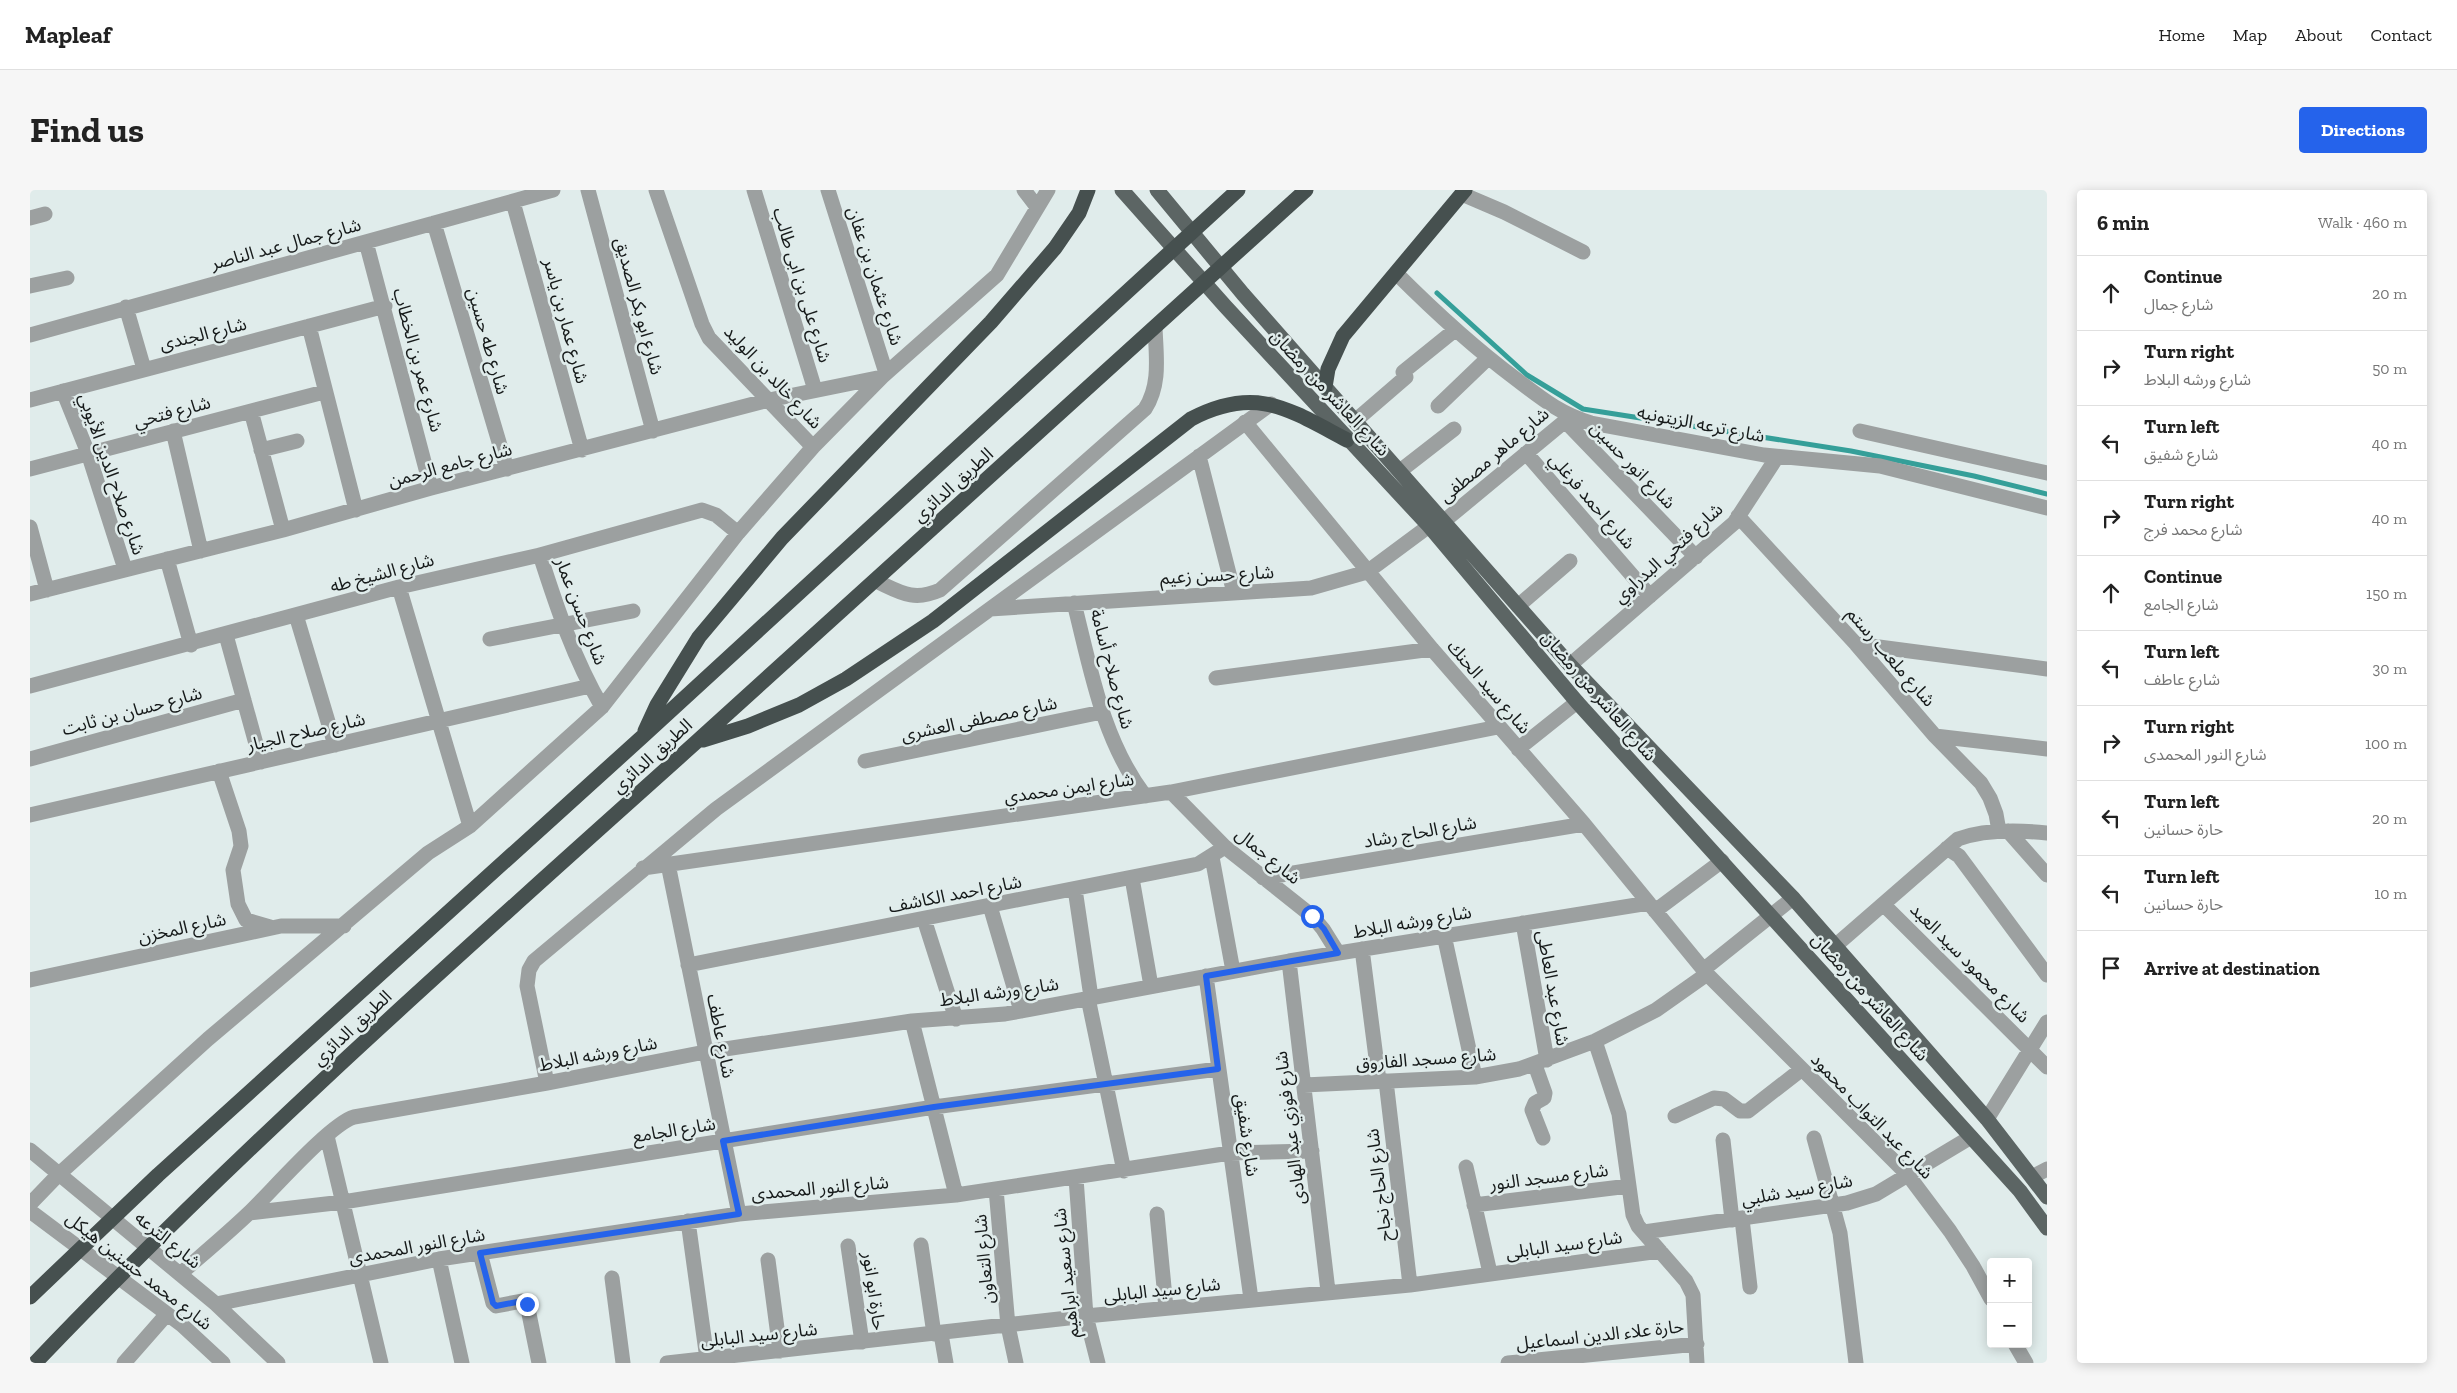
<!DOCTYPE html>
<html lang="en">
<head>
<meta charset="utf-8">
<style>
	:root { --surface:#fff; --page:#f6f6f6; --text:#222; --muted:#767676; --line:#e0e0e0; --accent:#2563eb }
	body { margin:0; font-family:"Zilla Slab","Noto Sans Arabic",serif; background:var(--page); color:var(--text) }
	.controls { position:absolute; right:15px; bottom:15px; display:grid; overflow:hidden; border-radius:5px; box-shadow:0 2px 12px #0003 }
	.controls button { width:45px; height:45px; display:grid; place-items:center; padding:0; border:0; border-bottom:1px solid var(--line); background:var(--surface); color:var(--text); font:25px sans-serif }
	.stop { position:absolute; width:15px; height:15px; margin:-11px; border:4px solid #2563eb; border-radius:50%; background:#fff }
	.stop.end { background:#2563eb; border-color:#fff; box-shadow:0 1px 5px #0008 }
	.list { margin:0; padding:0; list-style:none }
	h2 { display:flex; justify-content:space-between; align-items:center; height:65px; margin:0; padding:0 20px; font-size:21px }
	h2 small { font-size:16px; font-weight:400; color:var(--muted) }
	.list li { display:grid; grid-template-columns:32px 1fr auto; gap:15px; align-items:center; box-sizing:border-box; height:75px; padding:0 20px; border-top:1px solid var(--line) }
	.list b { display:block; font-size:19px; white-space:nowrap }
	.list p { margin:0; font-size:16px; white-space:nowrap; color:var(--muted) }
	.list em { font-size:16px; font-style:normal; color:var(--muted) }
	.icon { flex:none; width:28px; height:28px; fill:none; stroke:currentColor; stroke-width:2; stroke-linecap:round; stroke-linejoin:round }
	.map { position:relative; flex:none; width:2017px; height:1173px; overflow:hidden; border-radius:5px }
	header { display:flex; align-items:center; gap:30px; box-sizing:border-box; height:70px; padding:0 25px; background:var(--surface); border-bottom:1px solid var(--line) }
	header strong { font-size:24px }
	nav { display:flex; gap:28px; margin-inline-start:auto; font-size:18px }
	.intro { display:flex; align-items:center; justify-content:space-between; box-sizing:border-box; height:120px; padding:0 30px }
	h1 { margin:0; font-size:35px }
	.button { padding:12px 22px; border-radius:5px; background:var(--accent); color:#fff; font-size:18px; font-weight:700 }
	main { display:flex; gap:30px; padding:0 30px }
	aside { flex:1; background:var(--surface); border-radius:5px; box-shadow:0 2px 12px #0003 }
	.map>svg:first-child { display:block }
</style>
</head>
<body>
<header>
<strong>Mapleaf</strong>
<nav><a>Home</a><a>Map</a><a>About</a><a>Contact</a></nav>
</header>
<div class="intro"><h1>Find us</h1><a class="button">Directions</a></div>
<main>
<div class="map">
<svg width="2017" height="1173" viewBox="0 0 2017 1173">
	<rect width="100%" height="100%" fill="#e0eceb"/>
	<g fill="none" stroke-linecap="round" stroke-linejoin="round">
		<path stroke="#359f99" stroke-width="5" d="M 1407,103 L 1497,185 L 1553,219 L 1821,261 L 1944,286 L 2017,304"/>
		<path stroke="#9ca0a0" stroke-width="15" d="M 558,0 L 623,241
			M 626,0 L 672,134 L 679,148 L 783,257
			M 724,0 L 785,200
			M 798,0 L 856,183
			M 994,0 L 1007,17
			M 1432,4 L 1474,22 L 1553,62
			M 483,12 L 552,260
			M 0,28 L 15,24
			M 404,33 L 477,279
			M 336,52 L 401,298
			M 1366,83 C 1404,121 1443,157 1486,189 C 1511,208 1530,224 1561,233 L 1734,265 L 1850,276 L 2017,318
			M 0,96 L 37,88
			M 96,117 L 114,179
			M 279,136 L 326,320
			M 0,145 L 523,0
			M 33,201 L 58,263 L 95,379
			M 0,210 L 355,116
			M 1408,216 L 1458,168
			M 221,221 L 253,340
			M 1325,231 L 1376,187 L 1373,182 L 1425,140
			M 1535,231 L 1666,367
			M 1215,232 L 1402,459 L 1554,634 L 1677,784 L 1878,985 L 1920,1041 L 1943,1076 L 1961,1109
			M 143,241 L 171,361
			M 1830,241 L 2017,283
			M 231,260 L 267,251
			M 1496,263 L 1620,406
			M 1169,266 L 1204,403
			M 0,279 L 294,202
			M 1370,281 L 1424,239
			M 1708,326 L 1826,454 L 1905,546 L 1951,593 L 1960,608 L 1966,624 L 1969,641
			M 1413,332 L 1540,227
			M 0,337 L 17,400
			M 510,365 C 527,418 544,469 572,517
			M 137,369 L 161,455
			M 846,391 C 870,402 883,412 910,400 L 1115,219 C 1131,194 1126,166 1125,137
			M 369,397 L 440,636
			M 0,404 L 253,340 L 401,298 L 739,210 L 852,187
			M 1044,413 C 1061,480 1072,549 1115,606
			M 1488,416 L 1540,371
			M 960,419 L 1281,398 L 1337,382 L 1399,336
			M 266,425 L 305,555
			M 196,445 L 231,572
			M 460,449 L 603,421
			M 1826,454 L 2017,479
			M 1540,475 L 1704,333 L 1747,267
			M 1186,488 L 1402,459
			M 0,496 L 369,397 L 510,365 L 672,320 L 686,325 L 708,343
			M 1905,546 L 2017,559
			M 1488,559 L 1547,512
			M 0,569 L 214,510
			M 835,571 L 1072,522
			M 189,581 L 209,641 L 211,656 L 203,680 L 208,714 L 216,730 L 240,737
			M 1141,602 L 1195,657 L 1282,726 L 1293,739 L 1308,763
			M 0,625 L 560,496
			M 1978,641 L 2017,685
			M 1917,658 L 1929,666 L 2017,785
			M 1182,667 L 1203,781
			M 638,674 L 709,1024
			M 613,678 L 1141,602 L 1468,537
			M 1102,688 L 1121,796
			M 1233,688 L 1554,634
			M 1045,699 L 1061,807
			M 1853,714 L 2017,877
			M 960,716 L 991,821
			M 1625,721 L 1692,671
			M 894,729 L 926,829
			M 1493,733 L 1517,870
			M 1414,745 L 1445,887
			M 1805,756 L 1928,649 C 1956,639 1988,640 2017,643
			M 1332,759 L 1349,891
			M 1259,771 L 1298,1101
			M 658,775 L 1168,674 L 1195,657
			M 1673,780 L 1763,708
			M 1176,786 L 1221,1109
			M 0,790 L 251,736 L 314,736
			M 1058,808 L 1094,981
			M 882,831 L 926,1005
			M 1565,851 L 1589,924 L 1603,1025 L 1608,1036 L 1656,1091 L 1663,1105 L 1667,1173
			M 1505,875 L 1515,903 L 1514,908 L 1505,913 L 1502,920 L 1513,948
			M 1356,891 L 1380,1095
			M 517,893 L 497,796 L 499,780 L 504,771 L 686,619 L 1241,214
			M 1274,895 L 1445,887 L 1489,879 L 1565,851 L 1626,820 L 1677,784
			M 1645,926 L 1684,908 L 1694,909 L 1710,921 L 1718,921 L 1772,879
			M 1957,929 L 2017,832
			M 297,946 L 351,1173
			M 1784,948 L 1810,1043 L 1826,1173
			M 1693,950 L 1702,1030
			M 0,960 L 186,1114 L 248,1173
			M 1436,977 L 1460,1083
			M 2002,987 L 2017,979
			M 1046,988 L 1056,1126 L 1068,1173
			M 966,999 L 978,1136 L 986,1173
			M 0,1014 L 28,985 L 178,849 L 398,663 L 440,636 L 572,517 L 708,343 L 783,257 L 852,187 L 967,85 L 1018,0
			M 1444,1015 L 1599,996
			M 0,1021 L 152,1135 L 193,1173
			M 219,1023 L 313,1012 L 904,917 L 1188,879
			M 1127,1024 L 1136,1118
			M 1712,1029 L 1720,1097
			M 658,1031 L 677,1169
			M 1614,1042 L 1817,1013 L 1846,1004 L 1941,947
			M 891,1055 L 904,1144
			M 818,1056 L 832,1152
			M 450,1063 L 463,1113 L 466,1116 L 492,1111 L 497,1114 L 509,1173
			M 409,1069 L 432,1173
			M 738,1070 L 750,1161
			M 150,1084 C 173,1064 197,1044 219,1023 C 241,1002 300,934 324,927 L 517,893 L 675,862 L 882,831 L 975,824 L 1259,771 L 1619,713
			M 582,1088 L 593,1173
			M 186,1114 L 409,1069 L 709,1024 L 926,1005 L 1200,963 L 1282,961
			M 911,1144 L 916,1173
			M 1985,1154 L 1996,1173
			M 94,1173 L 137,1124
			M 637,1173 L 1056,1126 L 1380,1095 L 1630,1061
			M 1478,1173 L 1667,1154"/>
		<path stroke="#5c6564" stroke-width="15" d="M 1092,0 L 1195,116 L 1399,336 L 1547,512 L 1990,1001 L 2017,1038
			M 1127,0 L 1213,104 L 1540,475 L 1763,708 L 1957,929 L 2017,1007"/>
		<path stroke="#46504f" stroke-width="15" d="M 1295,197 L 1298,179 L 1313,146 L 1435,0
			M 615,541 L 627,515 L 669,447 L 752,348 L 961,132 L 1025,58 L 1049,23 L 1058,0
			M 673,550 L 718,536 L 769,515 L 816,489 L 903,431 L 1161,229 C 1226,195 1258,219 1317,250
			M 0,1107 L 128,985 L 612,547 L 1208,0
			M 5,1173 C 213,955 440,755 664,554 C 869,371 1072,185 1276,0"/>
	</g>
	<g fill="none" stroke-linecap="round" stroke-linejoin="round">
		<path stroke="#2563eb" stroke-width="6" d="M 497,1114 L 492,1111 L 466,1116 L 463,1113 L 450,1063 L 709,1024 L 693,951 L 904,917 L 1188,879 L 1176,786 L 1308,763 L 1294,739 L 1282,726"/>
	</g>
	<g text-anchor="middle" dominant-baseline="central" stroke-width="5" stroke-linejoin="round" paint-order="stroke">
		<g font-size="18" fill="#161a1a" stroke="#e0eceb">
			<text transform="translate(256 54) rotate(-15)">شارع جمال عبد الناصر</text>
			<text transform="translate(845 86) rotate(72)">شارع عثمان بن عفان</text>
			<text transform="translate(772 95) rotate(73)">شارع على بن ابى طالب</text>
			<text transform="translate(609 116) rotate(75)">شارع ابو بكر الصديق</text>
			<text transform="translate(536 131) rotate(75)">شارع عمار بن ياسر</text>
			<text transform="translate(173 144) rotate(-14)">شارع الجندى</text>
			<text transform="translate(458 151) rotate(74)">شارع طه حسين</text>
			<text transform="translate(388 170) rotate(75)">شارع عمر بن الخطاب</text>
			<text transform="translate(743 187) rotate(47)">شارع خالد بن الوليد</text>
			<text transform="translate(1300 203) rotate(47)">شارع العاشر من رمضان</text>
			<text transform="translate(142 222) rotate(-15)">شارع فتحي</text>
			<text transform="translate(1671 234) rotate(11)">شارع ترعه الزيتونيه</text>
			<text transform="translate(1464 265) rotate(-40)">شارع ماهر مصطفى</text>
			<text transform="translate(420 275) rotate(-15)">شارع جامع الرحمن</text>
			<text transform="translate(1603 275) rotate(46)">شارع انور حسين</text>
			<text transform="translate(82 284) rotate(71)">شارع صلاح الدين الأيوبي</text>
			<text transform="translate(923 295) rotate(-42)">الطريق الدائري</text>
			<text transform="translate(1562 311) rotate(49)">شارع احمد فرغلي</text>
			<text transform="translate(1638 363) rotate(-42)">شارع فتحي البدراوي</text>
			<text transform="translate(352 383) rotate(-15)">شارع الشيخ طه</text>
			<text transform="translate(1187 385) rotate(-3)">شارع حسن زعيم</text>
			<text transform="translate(551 421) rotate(69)">شارع حسن عمار</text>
			<text transform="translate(1861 467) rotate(49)">شارع ملعب رستم</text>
			<text transform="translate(1082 479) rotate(75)">شارع صلاح أسامة</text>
			<text transform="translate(1459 497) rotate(49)">شارع سيد الحنك</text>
			<text transform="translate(1569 506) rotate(49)">شارع العاشر من رمضان</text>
			<text transform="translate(102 521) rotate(-15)">شارع حسان بن ثابت</text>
			<text transform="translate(949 529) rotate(-12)">شارع مصطفى العشرى</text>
			<text transform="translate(276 542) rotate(-13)">شارع صلاح الجيار</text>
			<text transform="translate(622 566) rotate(-42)">الطريق الدائري</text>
			<text transform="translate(1039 598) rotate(-8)">شارع ايمن محمدي</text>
			<text transform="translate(1390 642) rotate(-10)">شارع الحاج رشاد</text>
			<text transform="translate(1238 666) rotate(39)">شارع جمال</text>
			<text transform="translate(925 704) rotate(-11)">شارع احمد الكاشف</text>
			<text transform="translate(1382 732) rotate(-10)">شارع ورشه البلاط</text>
			<text transform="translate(152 738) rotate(-12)">شارع المخزن</text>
			<text transform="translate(1940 773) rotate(45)">شارع محمود سيد العبد</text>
			<text transform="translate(1523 798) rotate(80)">شارع عبد العاطى</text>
			<text transform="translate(969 802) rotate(-8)">شارع ورشه البلاط</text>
			<text transform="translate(1840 807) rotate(48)">شارع العاشر من رمضان</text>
			<text transform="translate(322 838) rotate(-43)">الطريق الدائري</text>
			<text transform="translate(691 846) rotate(79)">شارع عاطف</text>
			<text transform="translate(568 864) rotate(-11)">شارع ورشه البلاط</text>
			<text transform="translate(1396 869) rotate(-4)">شارع مسجد الفاروق</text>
			<text transform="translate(1842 926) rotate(46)">شارع عبد التواب محمود</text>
			<text transform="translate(1260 938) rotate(-97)">شارع فوزي عبد الهادى</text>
			<text transform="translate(644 940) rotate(-9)">شارع الجامع</text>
			<text transform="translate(1217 945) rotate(82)">شارع شفيق</text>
			<text transform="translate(1519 987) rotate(-7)">شارع مسجد النور</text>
			<text transform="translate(1349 995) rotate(-97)">شارع الحاج نجاح</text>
			<text transform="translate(790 998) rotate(-5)">شارع النور المحمدى</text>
			<text transform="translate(1767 1000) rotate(-10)">شارع سيد شلبي</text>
			<text transform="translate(138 1050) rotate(39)">شارع الترعه</text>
			<text transform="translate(1534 1055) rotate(-8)">شارع سيد البابلى</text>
			<text transform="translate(387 1056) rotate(-10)">شارع النور المحمدى</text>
			<text transform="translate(954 1069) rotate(-95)">شارع التعاون</text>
			<text transform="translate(109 1081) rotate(38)">شارع محمد حسنين هيكل</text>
			<text transform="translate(1036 1083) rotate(-96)">شارع سعيد ابراهيم</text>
			<text transform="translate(1132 1100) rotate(-6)">شارع سيد البابلى</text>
			<text transform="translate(844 1101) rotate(82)">حارة ابو انور</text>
			<text transform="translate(729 1145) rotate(-6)">شارع سيد البابلى</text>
			<text transform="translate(1570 1145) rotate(-6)">حارة علاء الدين اسماعيل</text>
		</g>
	</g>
</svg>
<div class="controls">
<button>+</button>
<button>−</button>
</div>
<div class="stop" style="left:1282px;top:726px"></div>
<div class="stop end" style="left:497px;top:1114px"></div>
</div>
<aside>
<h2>6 min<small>Walk · 460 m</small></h2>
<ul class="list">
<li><svg class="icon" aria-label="ahead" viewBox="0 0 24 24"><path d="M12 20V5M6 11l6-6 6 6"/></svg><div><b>Continue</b><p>شارع جمال</p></div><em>20 m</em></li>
<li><svg class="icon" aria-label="right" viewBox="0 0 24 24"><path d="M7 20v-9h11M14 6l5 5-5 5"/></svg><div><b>Turn right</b><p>شارع ورشه البلاط</p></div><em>50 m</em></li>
<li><svg class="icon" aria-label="left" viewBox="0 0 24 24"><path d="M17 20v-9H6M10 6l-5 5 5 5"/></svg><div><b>Turn left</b><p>شارع شفيق</p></div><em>40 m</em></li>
<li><svg class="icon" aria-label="right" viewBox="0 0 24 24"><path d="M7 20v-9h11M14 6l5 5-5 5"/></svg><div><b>Turn right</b><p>شارع محمد فرج</p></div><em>40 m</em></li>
<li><svg class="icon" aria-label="ahead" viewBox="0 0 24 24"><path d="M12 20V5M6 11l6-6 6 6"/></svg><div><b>Continue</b><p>شارع الجامع</p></div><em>150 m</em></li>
<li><svg class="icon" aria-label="left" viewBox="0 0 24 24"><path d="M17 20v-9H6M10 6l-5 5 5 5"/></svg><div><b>Turn left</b><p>شارع عاطف</p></div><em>30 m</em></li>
<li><svg class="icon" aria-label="right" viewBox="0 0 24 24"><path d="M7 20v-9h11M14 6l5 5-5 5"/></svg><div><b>Turn right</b><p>شارع النور المحمدى</p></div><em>100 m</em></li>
<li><svg class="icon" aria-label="left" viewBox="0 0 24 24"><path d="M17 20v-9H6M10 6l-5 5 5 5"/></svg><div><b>Turn left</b><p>حارة حسانين</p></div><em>20 m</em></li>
<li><svg class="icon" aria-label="left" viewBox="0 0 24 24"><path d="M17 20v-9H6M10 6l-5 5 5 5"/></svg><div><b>Turn left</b><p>حارة حسانين</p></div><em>10 m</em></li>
<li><svg class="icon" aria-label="arrive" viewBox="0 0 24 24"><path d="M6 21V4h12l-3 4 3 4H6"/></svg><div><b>Arrive at destination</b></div></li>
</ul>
</aside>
</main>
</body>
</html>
